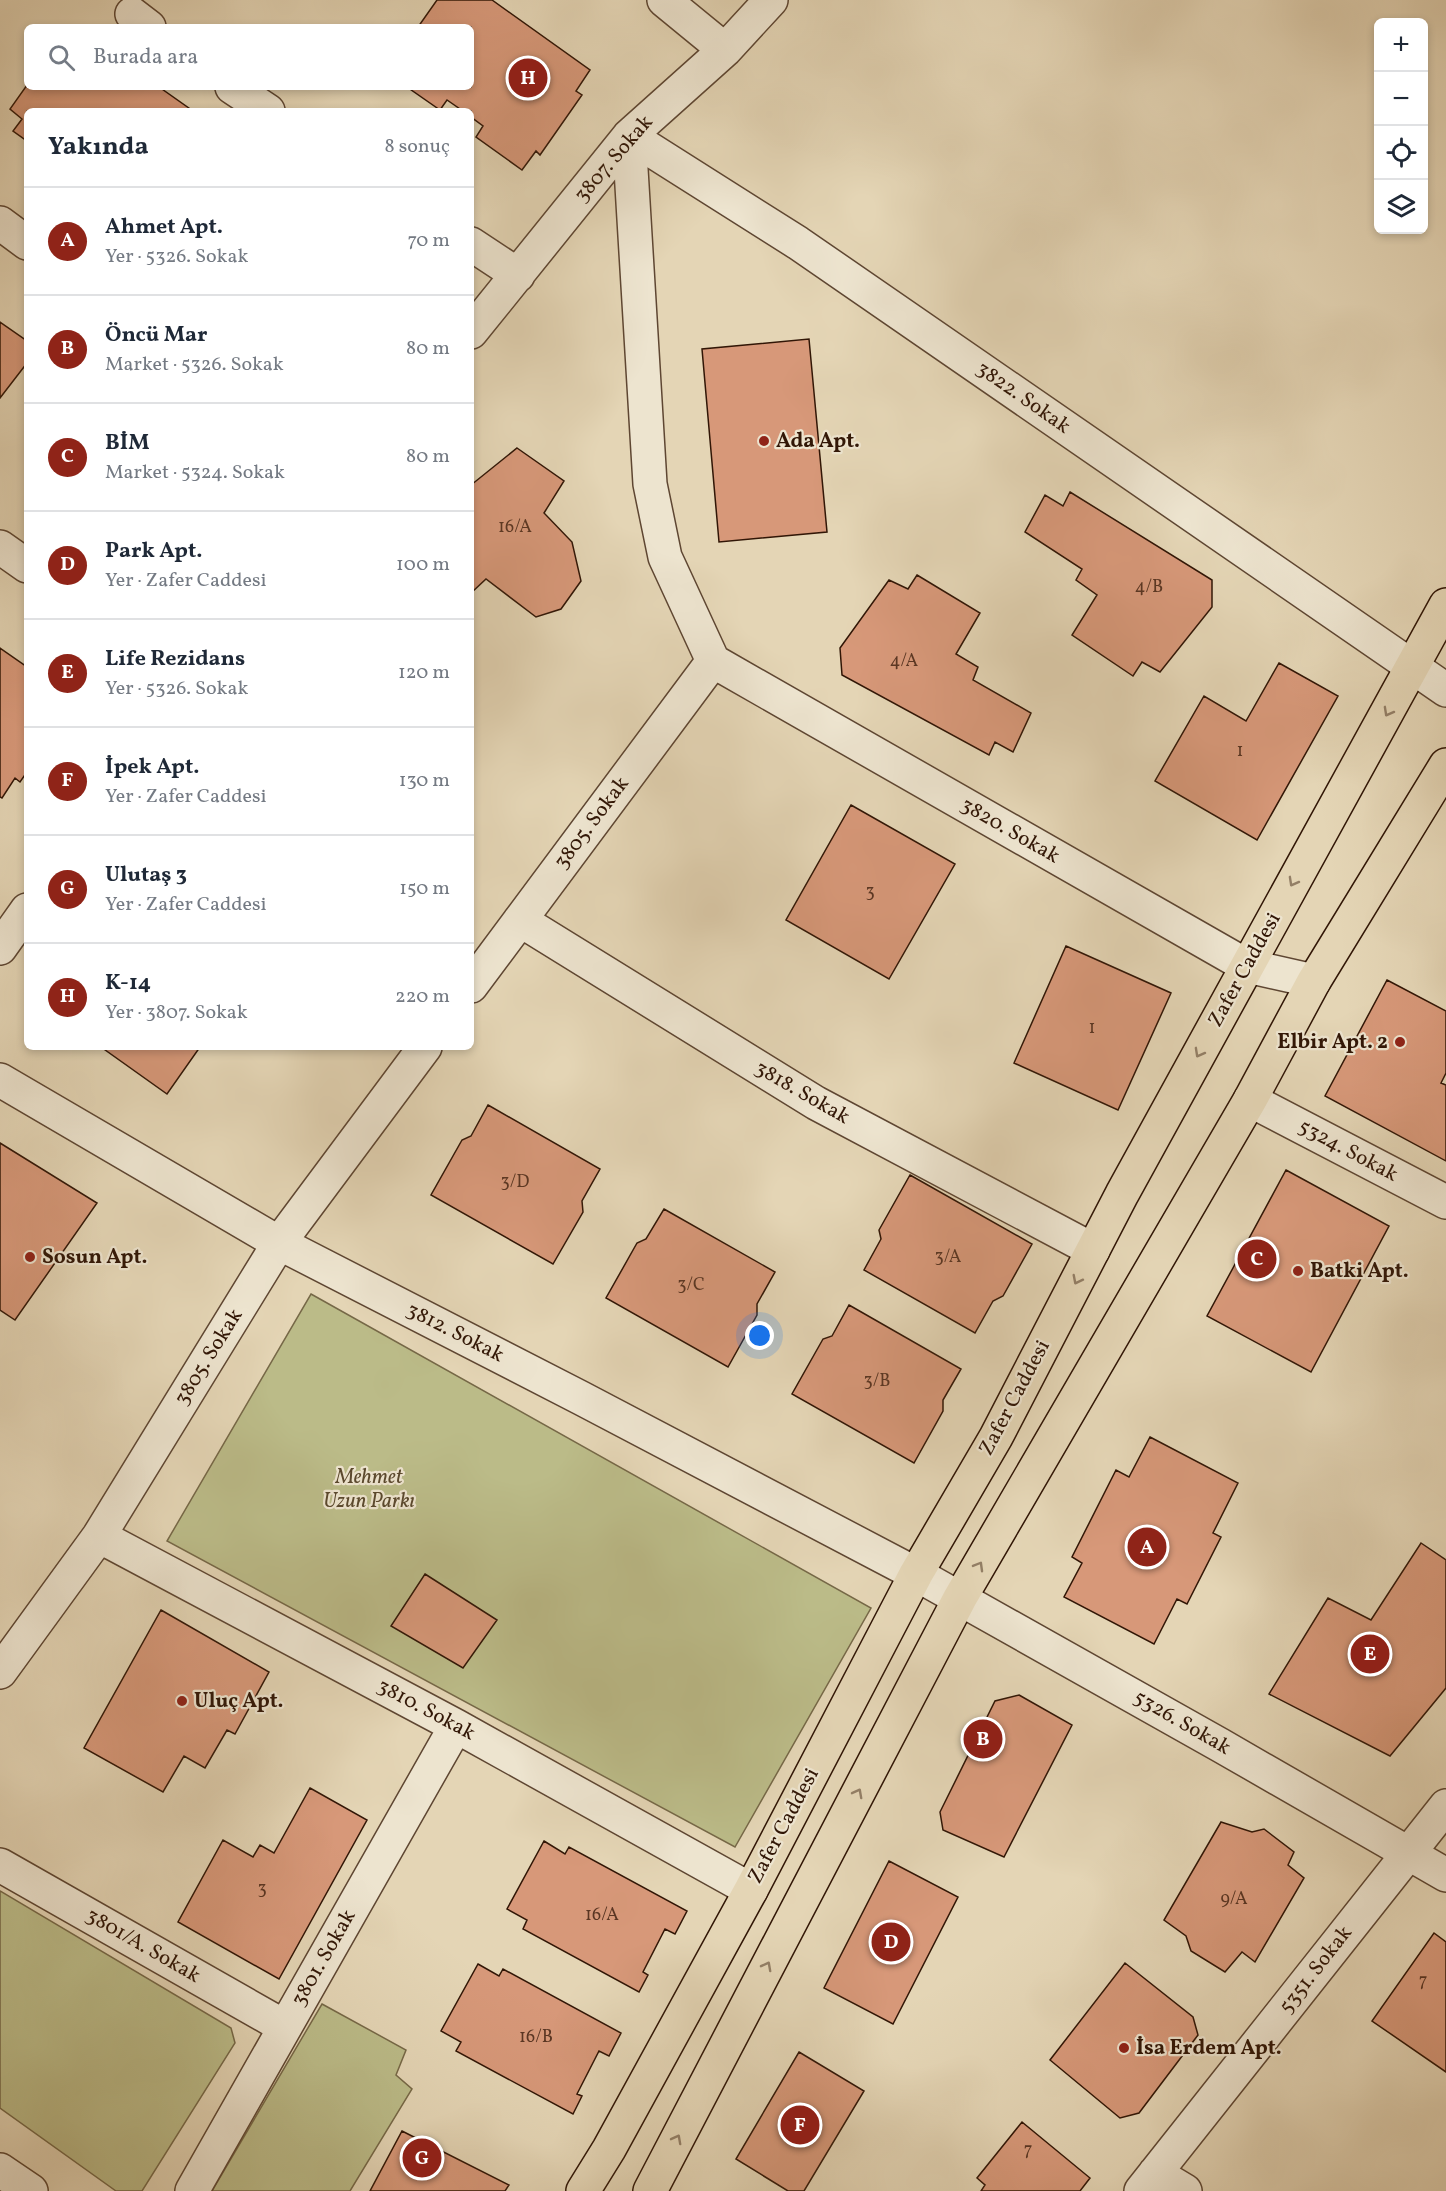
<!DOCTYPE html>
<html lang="tr">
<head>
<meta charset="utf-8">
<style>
	:root { --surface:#fff; --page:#f6f6f7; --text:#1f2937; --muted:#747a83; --line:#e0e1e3; --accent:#8f2418 }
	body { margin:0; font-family:Vollkorn,serif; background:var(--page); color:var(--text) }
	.controls { position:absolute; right:18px; top:18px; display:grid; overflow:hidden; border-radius:9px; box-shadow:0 3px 9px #0003 }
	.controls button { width:54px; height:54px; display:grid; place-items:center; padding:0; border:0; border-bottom:2px solid var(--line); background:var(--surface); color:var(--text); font:30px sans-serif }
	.you { position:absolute; left:760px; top:1336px; width:21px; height:21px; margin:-15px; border:4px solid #fff; border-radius:50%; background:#1a73e8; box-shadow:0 0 0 9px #1a73e833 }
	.badge { display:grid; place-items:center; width:39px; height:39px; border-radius:50%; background:var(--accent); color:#fff; font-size:20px; font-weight:700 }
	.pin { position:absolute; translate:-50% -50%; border:3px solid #fff; box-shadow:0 2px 6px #0006 }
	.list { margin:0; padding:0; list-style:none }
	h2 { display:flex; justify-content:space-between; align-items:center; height:78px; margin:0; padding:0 24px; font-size:26px }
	h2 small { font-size:20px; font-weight:400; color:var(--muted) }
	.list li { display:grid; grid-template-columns:39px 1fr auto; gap:18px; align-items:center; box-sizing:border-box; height:108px; padding:0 24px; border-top:2px solid var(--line) }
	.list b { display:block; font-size:22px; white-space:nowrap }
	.list p { margin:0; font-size:20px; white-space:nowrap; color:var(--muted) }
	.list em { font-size:20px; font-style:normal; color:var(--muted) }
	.icon { flex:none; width:33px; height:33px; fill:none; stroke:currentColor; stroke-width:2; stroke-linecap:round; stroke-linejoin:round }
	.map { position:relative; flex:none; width:1446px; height:2191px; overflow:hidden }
	.search { position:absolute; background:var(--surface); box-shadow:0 3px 9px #0003; left:24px; top:24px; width:450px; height:66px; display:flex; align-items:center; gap:15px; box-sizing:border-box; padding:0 21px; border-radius:9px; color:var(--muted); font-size:22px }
	.panel { position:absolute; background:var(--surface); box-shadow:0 3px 9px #0003; left:24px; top:108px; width:450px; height:942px; border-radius:9px }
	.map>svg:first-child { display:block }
</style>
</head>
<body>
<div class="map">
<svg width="1446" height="2191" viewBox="0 0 1446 2191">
	<rect width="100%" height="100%" fill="#e4d5b5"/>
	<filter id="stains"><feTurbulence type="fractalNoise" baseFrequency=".00333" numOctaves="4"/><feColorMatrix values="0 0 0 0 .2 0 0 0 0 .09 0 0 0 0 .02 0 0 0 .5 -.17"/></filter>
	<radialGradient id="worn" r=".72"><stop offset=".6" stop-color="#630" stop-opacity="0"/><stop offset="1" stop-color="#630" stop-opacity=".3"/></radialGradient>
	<path fill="#bb8" stroke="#766847" stroke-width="1.5" d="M 311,1294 L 871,1608 L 735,1847 L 167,1541 Z
		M 0,1891 L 231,2028 L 235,2043 L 142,2191 L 116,2191 L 0,2108 Z
		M 322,2004 L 406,2050 L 396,2075 L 412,2089 L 350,2191 L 212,2191 Z"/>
	<path fill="#d79879" stroke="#311606" stroke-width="1.5" d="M 437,0 L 492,0 L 590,70 L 576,91 L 582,95 L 540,155 L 536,151 L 522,170 L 476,137 L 483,126 L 471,117 L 471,111 L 463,111 L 447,100 L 440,110 L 407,87 L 471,87 L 471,27 L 418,27 Z
		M 27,85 L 27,87 L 159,87 L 193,111 L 27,111 L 27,141 L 13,131 L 22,119 L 10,109 Z
		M 0,322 L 27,341 L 27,363 L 0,398 Z
		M 809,339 L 827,532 L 719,542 L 702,349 Z
		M 517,448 L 564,481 L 544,513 L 572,542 L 581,581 L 561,609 L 536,617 L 486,579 L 471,593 L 471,485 Z
		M 1070,492 L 1212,580 L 1212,607 L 1160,672 L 1142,662 L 1133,676 L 1072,635 L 1097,595 L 1076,580 L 1082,569 L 1025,532 L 1045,495 L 1063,506 Z
		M 917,575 L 980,613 L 956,654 L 978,667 L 973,680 L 1031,713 L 1013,752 L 995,742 L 989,755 L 842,675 L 840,648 L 889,580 L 908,589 Z
		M 0,648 L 27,667 L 27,772 L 20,782 L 15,778 L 2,798 L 0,797 Z
		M 1279,663 L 1338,696 L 1257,840 L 1155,781 L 1204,696 L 1246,721 Z
		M 851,805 L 955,864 L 889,979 L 786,920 Z
		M 1066,946 L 1171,993 L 1118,1110 L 1014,1063 Z
		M 1387,980 L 1446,1011 L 1446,1073 L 1441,1083 L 1446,1085 L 1446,1161 L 1325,1096 Z
		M 101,1047 L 200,1047 L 167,1094 Z
		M 488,1105 L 600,1169 L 582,1201 L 583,1212 L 553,1264 L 431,1195 L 462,1140 L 471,1136 Z
		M 0,1143 L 97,1203 L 15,1320 L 0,1310 Z
		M 1286,1170 L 1389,1226 L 1311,1372 L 1207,1316 Z
		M 910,1175 L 1032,1244 L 1003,1296 L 993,1301 L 975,1333 L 864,1270 L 881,1239 L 879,1230 Z
		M 664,1209 L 775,1272 L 757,1304 L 757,1315 L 728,1367 L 606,1298 L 637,1243 L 646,1239 Z
		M 849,1305 L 961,1369 L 943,1400 L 943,1411 L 914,1463 L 792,1394 L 823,1339 L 832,1336 Z
		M 1150,1437 L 1238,1483 L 1213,1533 L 1221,1537 L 1187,1604 L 1177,1599 L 1154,1644 L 1064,1597 L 1082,1563 L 1072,1557 L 1116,1470 L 1129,1477 Z
		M 1421,1543 L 1446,1560 L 1446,1688 L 1390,1756 L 1269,1694 L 1328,1598 L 1371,1620 Z
		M 425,1574 L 497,1620 L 463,1668 L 391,1626 Z
		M 161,1610 L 269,1672 L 235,1734 L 227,1730 L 205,1768 L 184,1756 L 163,1792 L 84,1748 Z
		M 1019,1695 L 1072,1725 L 1004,1857 L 943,1830 L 940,1812 L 995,1701 Z
		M 310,1788 L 367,1820 L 279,1979 L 178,1922 L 223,1840 L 253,1857 L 260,1845 L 274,1853 Z
		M 1221,1822 L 1252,1832 L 1264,1829 L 1294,1852 L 1288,1865 L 1304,1878 L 1255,1962 L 1242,1952 L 1225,1972 L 1191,1951 L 1186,1936 L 1164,1920 Z
		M 544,1841 L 565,1854 L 569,1847 L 687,1911 L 675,1934 L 665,1929 L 643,1972 L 648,1975 L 639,1992 L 523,1929 L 527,1920 L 507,1909 Z
		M 889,1861 L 958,1897 L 893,2024 L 824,1988 Z
		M 1434,1933 L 1446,1942 L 1446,2072 L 1372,2021 Z
		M 1125,1963 L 1193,2017 L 1198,2035 L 1139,2113 L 1120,2118 L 1050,2060 Z
		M 478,1964 L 499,1976 L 503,1969 L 621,2033 L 609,2056 L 599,2051 L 577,2094 L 582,2096 L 573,2114 L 456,2051 L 461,2042 L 441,2031 Z
		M 799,2052 L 864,2091 L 804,2191 L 788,2191 L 736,2159 Z
		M 1022,2122 L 1090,2178 L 1080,2191 L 981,2191 L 985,2185 L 977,2178 Z
		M 402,2131 L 509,2185 L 505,2191 L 370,2191 Z"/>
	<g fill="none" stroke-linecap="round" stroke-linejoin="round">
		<g stroke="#5e4632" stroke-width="36">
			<path id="minor" d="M 664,0 L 725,50
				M 132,14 L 149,27
				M 232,87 L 268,111
				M 629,136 L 798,243 L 1446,690
				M 629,136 L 650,484 L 665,557 L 713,661
				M 0,223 L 27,243
				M 471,244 L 518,275
				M 471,332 L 629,136 L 725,50 L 771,0
				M 0,547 L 27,566
				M 713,661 L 1247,966 L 1314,981
				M 520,920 L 816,1103 L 1093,1250
				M 0,948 L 27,910
				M 471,986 L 713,661
				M 0,1080 L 279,1243 L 581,1398 L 916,1574 L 1220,1745 L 1446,1875
				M 1250,1100 L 1446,1202
				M 99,1536 L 456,1726 L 751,1890
				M 0,1672 L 99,1536 L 279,1243 L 425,1047
				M 0,1865 L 285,2027
				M 0,2170 L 31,2191
				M 1155,2173 L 1185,2191
				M 192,2191 L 456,1726
				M 1141,2191 L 1446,1806"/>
		</g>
		<g stroke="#311606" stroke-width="36">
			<path id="major" d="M 583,2191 L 609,2149 L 751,1890 L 916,1574 L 996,1437 L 1122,1194 L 1446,605
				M 650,2191 L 960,1598 L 1250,1100 L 1314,981 L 1446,765"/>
		</g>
		<use href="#minor" stroke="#ede4cf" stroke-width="33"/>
		<use href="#major" stroke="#e4d5b5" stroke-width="33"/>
	</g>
	<defs><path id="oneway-chevron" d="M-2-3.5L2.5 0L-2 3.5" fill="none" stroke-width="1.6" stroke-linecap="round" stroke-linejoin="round" transform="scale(1.5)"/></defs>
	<g stroke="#937f66">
		<use href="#oneway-chevron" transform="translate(1388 712) rotate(119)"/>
		<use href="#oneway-chevron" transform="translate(1293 882) rotate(119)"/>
		<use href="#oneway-chevron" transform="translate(1199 1053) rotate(119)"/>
		<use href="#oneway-chevron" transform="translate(1077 1280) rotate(117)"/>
		<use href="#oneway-chevron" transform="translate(979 1566) rotate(-60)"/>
		<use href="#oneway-chevron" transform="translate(858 1793) rotate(-62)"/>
		<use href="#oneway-chevron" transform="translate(767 1966) rotate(-62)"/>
		<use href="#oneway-chevron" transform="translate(677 2139) rotate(-62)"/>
	</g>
	<g fill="#8f2418" stroke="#ede4cf" stroke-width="2">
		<circle cx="764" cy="441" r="6"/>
		<circle cx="1400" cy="1042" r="6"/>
		<circle cx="30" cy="1257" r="6"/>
		<circle cx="1298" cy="1271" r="6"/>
		<circle cx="182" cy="1701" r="6"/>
		<circle cx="1124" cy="2048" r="6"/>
	</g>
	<g text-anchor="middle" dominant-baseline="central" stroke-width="4.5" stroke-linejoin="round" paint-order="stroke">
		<g font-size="18" fill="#5a3623">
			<text x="515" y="527">16/A</text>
			<text x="1149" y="587">4/B</text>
			<text x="904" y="661">4/A</text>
			<text x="1240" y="751">1</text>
			<text x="870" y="892">3</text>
			<text x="1092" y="1028">1</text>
			<text x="515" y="1182">3/D</text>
			<text x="948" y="1257">3/A</text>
			<text x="691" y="1285">3/C</text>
			<text x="877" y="1381">3/B</text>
			<text x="262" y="1889">3</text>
			<text x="1234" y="1899">9/A</text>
			<text x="602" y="1915">16/A</text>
			<text x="1423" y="1981">7</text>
			<text x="536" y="2037">16/B</text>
			<text x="1028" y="2150">7</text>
		</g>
		<g font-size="21" fill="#311606" stroke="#ede4cf">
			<text transform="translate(614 159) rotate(-49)">3807. Sokak</text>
			<text transform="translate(1023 398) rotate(35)">3822. Sokak</text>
			<text transform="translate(592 823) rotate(-53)">3805. Sokak</text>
			<text transform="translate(1010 831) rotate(30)">3820. Sokak</text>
			<text transform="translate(1245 970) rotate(-61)">Zafer Caddesi</text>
			<text transform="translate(802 1093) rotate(30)">3818. Sokak</text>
			<text transform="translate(1348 1151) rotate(28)">5324. Sokak</text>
			<text transform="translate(455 1333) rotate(27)">3812. Sokak</text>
			<text transform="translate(209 1357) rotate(-58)">3805. Sokak</text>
			<text transform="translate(1015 1398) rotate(-62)">Zafer Caddesi</text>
			<text transform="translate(426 1710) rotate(28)">3810. Sokak</text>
			<text transform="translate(1182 1723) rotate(30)">5326. Sokak</text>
			<text transform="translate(784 1826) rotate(-62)">Zafer Caddesi</text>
			<text transform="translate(143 1946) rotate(30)">3801/A. Sokak</text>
			<text transform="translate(324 1958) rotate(-60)">3801. Sokak</text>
			<text transform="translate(1316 1970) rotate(-52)">5351. Sokak</text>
		</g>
		<g font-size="21" font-weight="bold" fill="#311606" stroke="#ede4cf" text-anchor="start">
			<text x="776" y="441">Ada Apt.</text>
			<text x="1388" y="1042" text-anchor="end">Elbir Apt. 2</text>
			<text x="42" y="1257">Sosun Apt.</text>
			<text x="1310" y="1271">Batki Apt.</text>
			<text x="194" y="1701">Uluç Apt.</text>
			<text x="1136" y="2048">İsa Erdem Apt.</text>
		</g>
		<g font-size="21" font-style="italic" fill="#5a482d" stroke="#ede4cf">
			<text x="369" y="1477">Mehmet<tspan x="369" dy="24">Uzun Parkı</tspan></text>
		</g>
	</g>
	<rect width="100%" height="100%" filter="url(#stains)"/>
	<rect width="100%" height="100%" fill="url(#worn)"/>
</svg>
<div class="controls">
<button>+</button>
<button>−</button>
<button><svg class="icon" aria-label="locate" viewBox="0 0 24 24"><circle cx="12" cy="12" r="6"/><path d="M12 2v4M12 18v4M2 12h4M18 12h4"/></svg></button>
<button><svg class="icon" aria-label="layers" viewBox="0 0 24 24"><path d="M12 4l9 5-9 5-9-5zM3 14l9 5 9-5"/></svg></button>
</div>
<div class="you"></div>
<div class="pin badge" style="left:1147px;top:1547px">A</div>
<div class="pin badge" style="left:983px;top:1739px">B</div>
<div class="pin badge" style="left:1257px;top:1259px">C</div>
<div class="pin badge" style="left:891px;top:1942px">D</div>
<div class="pin badge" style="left:1370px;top:1654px">E</div>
<div class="pin badge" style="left:800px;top:2125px">F</div>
<div class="pin badge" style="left:422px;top:2158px">G</div>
<div class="pin badge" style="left:528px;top:78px">H</div>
<div class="search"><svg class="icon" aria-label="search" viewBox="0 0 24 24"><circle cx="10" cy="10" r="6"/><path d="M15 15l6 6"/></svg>Burada ara</div>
<section class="panel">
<h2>Yakında<small>8 sonuç</small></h2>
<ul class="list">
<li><span class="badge">A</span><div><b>Ahmet Apt.</b><p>Yer · 5326. Sokak</p></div><em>70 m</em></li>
<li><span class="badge">B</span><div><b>Öncü Mar</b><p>Market · 5326. Sokak</p></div><em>80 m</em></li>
<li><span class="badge">C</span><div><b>BİM</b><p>Market · 5324. Sokak</p></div><em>80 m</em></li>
<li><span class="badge">D</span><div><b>Park Apt.</b><p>Yer · Zafer Caddesi</p></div><em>100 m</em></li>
<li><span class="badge">E</span><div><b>Life Rezidans</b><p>Yer · 5326. Sokak</p></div><em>120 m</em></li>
<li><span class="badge">F</span><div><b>İpek Apt.</b><p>Yer · Zafer Caddesi</p></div><em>130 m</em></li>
<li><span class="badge">G</span><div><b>Ulutaş 3</b><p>Yer · Zafer Caddesi</p></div><em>150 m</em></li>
<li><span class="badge">H</span><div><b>K-14</b><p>Yer · 3807. Sokak</p></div><em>220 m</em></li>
</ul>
</section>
</div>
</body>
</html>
